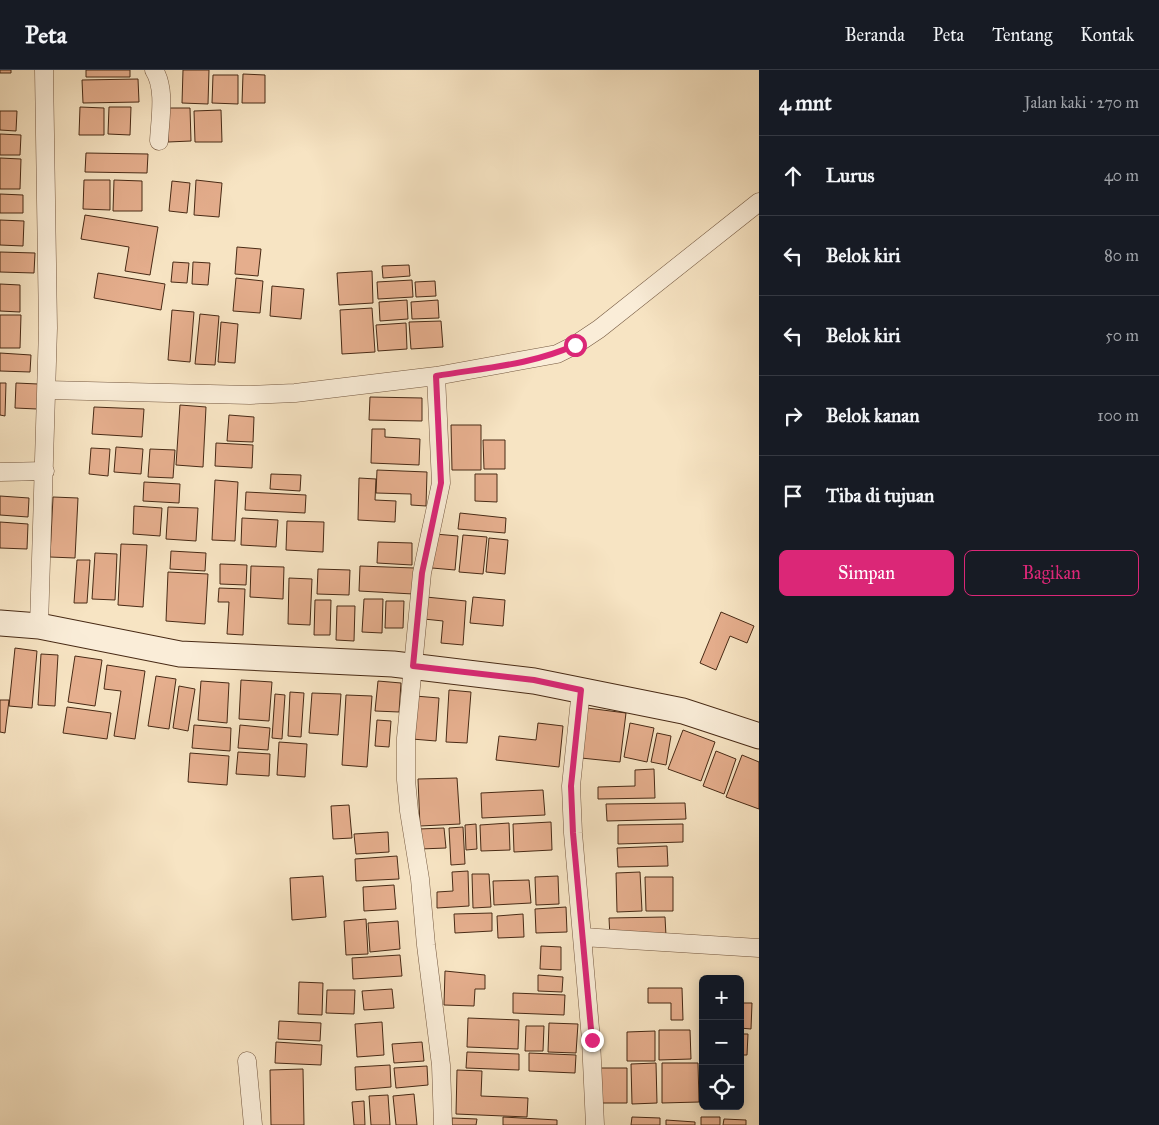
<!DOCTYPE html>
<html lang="id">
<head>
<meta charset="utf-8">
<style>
	:root { --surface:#171b24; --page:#242831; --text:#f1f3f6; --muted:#9ea1a6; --line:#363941; --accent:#db2777 }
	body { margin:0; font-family:"IM FELL Great Primer",serif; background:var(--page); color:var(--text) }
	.controls { position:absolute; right:15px; bottom:15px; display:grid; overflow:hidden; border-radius:8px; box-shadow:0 2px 12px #0003 }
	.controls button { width:45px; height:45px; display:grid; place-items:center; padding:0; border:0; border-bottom:1px solid var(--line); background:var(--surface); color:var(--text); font:25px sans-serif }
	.stop { position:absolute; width:15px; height:15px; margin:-11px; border:4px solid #db2777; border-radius:50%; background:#fff }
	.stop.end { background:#db2777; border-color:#fff; box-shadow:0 1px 5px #0008 }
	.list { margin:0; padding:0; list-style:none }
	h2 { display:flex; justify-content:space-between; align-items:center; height:65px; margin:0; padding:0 20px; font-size:21px }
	h2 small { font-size:16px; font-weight:400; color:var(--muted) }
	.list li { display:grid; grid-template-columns:32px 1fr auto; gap:15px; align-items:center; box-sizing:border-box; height:80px; padding:0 20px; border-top:1px solid var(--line) }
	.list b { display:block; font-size:19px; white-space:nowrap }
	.list em { font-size:16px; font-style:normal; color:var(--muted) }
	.actions { display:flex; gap:10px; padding:15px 20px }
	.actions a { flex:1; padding:11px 0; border:1px solid var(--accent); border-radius:8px; text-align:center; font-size:18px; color:var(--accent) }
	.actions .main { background:var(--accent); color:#fff }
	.icon { flex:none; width:28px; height:28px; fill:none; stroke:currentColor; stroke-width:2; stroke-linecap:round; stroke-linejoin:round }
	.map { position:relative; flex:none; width:759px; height:1055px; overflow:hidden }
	header { display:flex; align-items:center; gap:30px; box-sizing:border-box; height:70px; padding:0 25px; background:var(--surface); border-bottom:1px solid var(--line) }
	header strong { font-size:24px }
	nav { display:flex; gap:28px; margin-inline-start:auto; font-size:18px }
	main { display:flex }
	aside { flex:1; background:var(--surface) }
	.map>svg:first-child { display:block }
</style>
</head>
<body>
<header>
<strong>Peta</strong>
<nav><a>Beranda</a><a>Peta</a><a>Tentang</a><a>Kontak</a></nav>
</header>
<main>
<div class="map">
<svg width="759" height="1055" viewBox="0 0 759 1055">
	<rect width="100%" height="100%" fill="#f7e4c3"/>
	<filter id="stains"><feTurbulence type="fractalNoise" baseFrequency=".004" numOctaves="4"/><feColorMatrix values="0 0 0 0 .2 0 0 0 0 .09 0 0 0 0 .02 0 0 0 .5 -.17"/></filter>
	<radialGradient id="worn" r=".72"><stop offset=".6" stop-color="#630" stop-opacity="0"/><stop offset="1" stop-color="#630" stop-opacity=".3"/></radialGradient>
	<path fill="#e5ae8d" stroke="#482a15" d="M 0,0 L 11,0 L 11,3 L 0,3 Z
		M 86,0 L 130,0 L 130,7 L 86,7 Z
		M 183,0 L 209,0 L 208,34 L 182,33 Z
		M 243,4 L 265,5 L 265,33 L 242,33 Z
		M 213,5 L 238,5 L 238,34 L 212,33 Z
		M 138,9 L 139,32 L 83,33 L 82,10 Z
		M 80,37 L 104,38 L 104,65 L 79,65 Z
		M 109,37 L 131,37 L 130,65 L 108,64 Z
		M 167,38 L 190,38 L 191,71 L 168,72 Z
		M 221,40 L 222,72 L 195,72 L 194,41 Z
		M 0,41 L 17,41 L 16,61 L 0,60 Z
		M 0,64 L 21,65 L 20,85 L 0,85 Z
		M 86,83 L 148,84 L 147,103 L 85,102 Z
		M 0,88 L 21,89 L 20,119 L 0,119 Z
		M 84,110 L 110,110 L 110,140 L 83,139 Z
		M 114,110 L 142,111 L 142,141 L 113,141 Z
		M 196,110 L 222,113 L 219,147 L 194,145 Z
		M 172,111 L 190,113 L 187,143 L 169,141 Z
		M 0,124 L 23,125 L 23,143 L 0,143 Z
		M 85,145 L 158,157 L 150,205 L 125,201 L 129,177 L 81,169 Z
		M 0,150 L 24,151 L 23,176 L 0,175 Z
		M 237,177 L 261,179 L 258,206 L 235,204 Z
		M 0,182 L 35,183 L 34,203 L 0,202 Z
		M 173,192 L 189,193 L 187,213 L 171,212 Z
		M 193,192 L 210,193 L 208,215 L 192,214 Z
		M 409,195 L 410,206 L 383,208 L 382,196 Z
		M 372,201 L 373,233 L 339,235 L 337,203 Z
		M 98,203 L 165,214 L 161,240 L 94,228 Z
		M 236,208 L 263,211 L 260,243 L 233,241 Z
		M 412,210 L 413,227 L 378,229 L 377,212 Z
		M 435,211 L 436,226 L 416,227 L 415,212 Z
		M 0,214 L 20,215 L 20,242 L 0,241 Z
		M 272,216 L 304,219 L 301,249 L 270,246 Z
		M 407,230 L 408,249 L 380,251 L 379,232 Z
		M 438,230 L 439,248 L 412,249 L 411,232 Z
		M 372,238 L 375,282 L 342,284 L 340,240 Z
		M 172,240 L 194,242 L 190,292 L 168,290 Z
		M 200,244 L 219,246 L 215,295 L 195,294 Z
		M 0,245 L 21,245 L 20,278 L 0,278 Z
		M 441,251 L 443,277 L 411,279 L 409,252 Z
		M 221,252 L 238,254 L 235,293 L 218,292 Z
		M 406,253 L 407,279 L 378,281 L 376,255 Z
		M 0,283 L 31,285 L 30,302 L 0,301 Z
		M 0,313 L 6,313 L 5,346 L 0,345 Z
		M 16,313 L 38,314 L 37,339 L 15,338 Z
		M 370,327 L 422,328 L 422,351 L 369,350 Z
		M 180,335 L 206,337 L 203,397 L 176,395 Z
		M 94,337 L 144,339 L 142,367 L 92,364 Z
		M 229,345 L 254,347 L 253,372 L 227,371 Z
		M 451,355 L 481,355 L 481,400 L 452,400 Z
		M 372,359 L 385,359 L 385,367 L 420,369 L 419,395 L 371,393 Z
		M 483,370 L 505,370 L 505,399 L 484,399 Z
		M 216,373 L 253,375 L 252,398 L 215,396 Z
		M 116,377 L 143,379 L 141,404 L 114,402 Z
		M 91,378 L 110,379 L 108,406 L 89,404 Z
		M 150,379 L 175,380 L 173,408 L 148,407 Z
		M 377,400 L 427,402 L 426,436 L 411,435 L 411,424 L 376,423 Z
		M 271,404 L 301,405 L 300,421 L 270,419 Z
		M 475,404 L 497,404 L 497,432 L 475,431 Z
		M 359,408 L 376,409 L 375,430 L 396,431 L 395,452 L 358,450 Z
		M 215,410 L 238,412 L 235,471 L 212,470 Z
		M 144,412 L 180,414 L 179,433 L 143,431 Z
		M 246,422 L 306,425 L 305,443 L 245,440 Z
		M 0,426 L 29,428 L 28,447 L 0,445 Z
		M 53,427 L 78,428 L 75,488 L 50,487 Z
		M 134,436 L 162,438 L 160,466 L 133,464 Z
		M 168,437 L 198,438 L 196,471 L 166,469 Z
		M 460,443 L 506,448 L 505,463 L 458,459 Z
		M 242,448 L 278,450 L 276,477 L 241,475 Z
		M 287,451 L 324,452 L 323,482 L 286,480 Z
		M 0,452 L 28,454 L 27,479 L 0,478 Z
		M 435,464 L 458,466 L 455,500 L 432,498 Z
		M 463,465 L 487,467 L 483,504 L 459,502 Z
		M 489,468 L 508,470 L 505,504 L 486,502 Z
		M 378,472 L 412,473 L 412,495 L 377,493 Z
		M 121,474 L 147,475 L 143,537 L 118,535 Z
		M 171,481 L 206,483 L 205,501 L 170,499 Z
		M 95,483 L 117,484 L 115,530 L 92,529 Z
		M 77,490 L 90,490 L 87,533 L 74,533 Z
		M 220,494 L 247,495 L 246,515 L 220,514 Z
		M 251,496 L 284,497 L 283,529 L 250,527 Z
		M 360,496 L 414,498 L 413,524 L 359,521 Z
		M 318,499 L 350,500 L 349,525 L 317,524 Z
		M 168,502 L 208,504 L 205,554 L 166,551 Z
		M 289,508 L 312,509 L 310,555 L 288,554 Z
		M 219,518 L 245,519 L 243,565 L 227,564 L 229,532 L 218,532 Z
		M 426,527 L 466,531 L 463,575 L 441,573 L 443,551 L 424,549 Z
		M 473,527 L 505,530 L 503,556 L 470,553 Z
		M 364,529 L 383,529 L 382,563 L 362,562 Z
		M 315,530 L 331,530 L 330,565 L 314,565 Z
		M 386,531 L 404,531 L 403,558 L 385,558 Z
		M 337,536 L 355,536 L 354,571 L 336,570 Z
		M 721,542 L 754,556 L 747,573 L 730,566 L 716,600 L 700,593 Z
		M 15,578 L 37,581 L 32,638 L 9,636 Z
		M 41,584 L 58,585 L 55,636 L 38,635 Z
		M 75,586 L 102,590 L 95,636 L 68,632 Z
		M 107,595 L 145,601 L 135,669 L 114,666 L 121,621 L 104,619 Z
		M 156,606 L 176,609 L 169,659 L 148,656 Z
		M 241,610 L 272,612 L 269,651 L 239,649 Z
		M 201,611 L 229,613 L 227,653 L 198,650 Z
		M 378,611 L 401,613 L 399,642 L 375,641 Z
		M 179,616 L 195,619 L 188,661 L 173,658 Z
		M 449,620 L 471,622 L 467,673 L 446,672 Z
		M 290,622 L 304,623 L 301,667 L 288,666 Z
		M 312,623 L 341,624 L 338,665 L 309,663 Z
		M 275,624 L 285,625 L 282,669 L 272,668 Z
		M 346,625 L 372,626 L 367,697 L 342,695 Z
		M 415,626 L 439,628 L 436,671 L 412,669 Z
		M 0,630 L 9,630 L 5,663 L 0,662 Z
		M 67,637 L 111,643 L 107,669 L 63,663 Z
		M 587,638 L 626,643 L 620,692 L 581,688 Z
		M 377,650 L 391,651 L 389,677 L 375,676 Z
		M 538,653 L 563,656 L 559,697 L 496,690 L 499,666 L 536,670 Z
		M 630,653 L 654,658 L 647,692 L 624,687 Z
		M 194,655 L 231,658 L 230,681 L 192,678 Z
		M 240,655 L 270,658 L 268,680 L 238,678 Z
		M 683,660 L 715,672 L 701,711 L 668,699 Z
		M 657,663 L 671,666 L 666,695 L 651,692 Z
		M 279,672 L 307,674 L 305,707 L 277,705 Z
		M 716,681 L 736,689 L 724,724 L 703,716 Z
		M 238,682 L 270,684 L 269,706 L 236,704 Z
		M 190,683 L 229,686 L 227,715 L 188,712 Z
		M 742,685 L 759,692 L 759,739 L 726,727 Z
		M 654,699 L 655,728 L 598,729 L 598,717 L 635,716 L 635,700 Z
		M 457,708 L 460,754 L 420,756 L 418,709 Z
		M 543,720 L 545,745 L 482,748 L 481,723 Z
		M 685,733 L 686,749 L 607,751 L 606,734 Z
		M 349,735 L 352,768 L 333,769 L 331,736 Z
		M 551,752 L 552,780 L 514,782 L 513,754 Z
		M 509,753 L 510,780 L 481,781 L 480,755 Z
		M 476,754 L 477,779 L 466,780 L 465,755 Z
		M 683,754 L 683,772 L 618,774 L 618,755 Z
		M 463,757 L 465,794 L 451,795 L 449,758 Z
		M 444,758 L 446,778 L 420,779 L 419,759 Z
		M 388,762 L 389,782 L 356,784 L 354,764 Z
		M 667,776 L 668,796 L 618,797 L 617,778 Z
		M 397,786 L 399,809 L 356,811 L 355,789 Z
		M 468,801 L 469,836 L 437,838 L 437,822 L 453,821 L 452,802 Z
		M 640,802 L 642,841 L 617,842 L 616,803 Z
		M 472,804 L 489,804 L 491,837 L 473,838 Z
		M 323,806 L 326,847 L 292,850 L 290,808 Z
		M 558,806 L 559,834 L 536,835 L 535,807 Z
		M 645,807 L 673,807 L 673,841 L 646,841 Z
		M 529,810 L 531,833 L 494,835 L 493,811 Z
		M 394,815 L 396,839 L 364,841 L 363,817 Z
		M 566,837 L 567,862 L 536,863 L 535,839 Z
		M 492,843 L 492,861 L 455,863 L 454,844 Z
		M 523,844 L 524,867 L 498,868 L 497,846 Z
		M 665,847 L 666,866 L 610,867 L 609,848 Z
		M 366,849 L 368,884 L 346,885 L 344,851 Z
		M 398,851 L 400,879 L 370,882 L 368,853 Z
		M 541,876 L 561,877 L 561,900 L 540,899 Z
		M 400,885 L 402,906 L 353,909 L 352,888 Z
		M 445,901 L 485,905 L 485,919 L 475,919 L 474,936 L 444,935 Z
		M 538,905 L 563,907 L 562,922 L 538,921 Z
		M 299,912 L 323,913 L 322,945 L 298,944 Z
		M 648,918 L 682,918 L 683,950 L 671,950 L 671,933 L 648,933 Z
		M 392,919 L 394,938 L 364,940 L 362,921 Z
		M 327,920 L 355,920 L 354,944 L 326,943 Z
		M 513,923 L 565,925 L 564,945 L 513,943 Z
		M 740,933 L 752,933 L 751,959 L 740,958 Z
		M 468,948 L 519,950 L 518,979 L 467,977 Z
		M 279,951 L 321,953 L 320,971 L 278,969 Z
		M 382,952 L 384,985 L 357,987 L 355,954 Z
		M 549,953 L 578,954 L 576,983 L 548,982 Z
		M 526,956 L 544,956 L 543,981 L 525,981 Z
		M 659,960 L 690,960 L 691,989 L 659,990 Z
		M 655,961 L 655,991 L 627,991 L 627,962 Z
		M 740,964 L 748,964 L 747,985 L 740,985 Z
		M 276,972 L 322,975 L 321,995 L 275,993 Z
		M 422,972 L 424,991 L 394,993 L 392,974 Z
		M 467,982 L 519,984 L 519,1000 L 466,998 Z
		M 529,983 L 576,985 L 575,1003 L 529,1001 Z
		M 656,993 L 657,1033 L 632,1034 L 631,994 Z
		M 662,993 L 698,993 L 699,1032 L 662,1033 Z
		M 390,995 L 391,1017 L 356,1020 L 355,997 Z
		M 427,996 L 428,1015 L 396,1018 L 394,998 Z
		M 597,998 L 627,998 L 627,1033 L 598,1033 Z
		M 303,999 L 304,1055 L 271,1055 L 270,1000 Z
		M 457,1000 L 482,1001 L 481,1026 L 528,1028 L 527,1047 L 456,1044 Z
		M 414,1024 L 417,1055 L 396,1055 L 393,1026 Z
		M 388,1025 L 390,1055 L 371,1055 L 369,1026 Z
		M 364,1031 L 365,1055 L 354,1055 L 352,1032 Z
		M 503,1047 L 557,1050 L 557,1055 L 503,1055 Z
		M 632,1047 L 660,1048 L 660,1055 L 631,1055 Z
		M 701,1047 L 720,1047 L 720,1055 L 701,1055 Z
		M 452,1048 L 477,1049 L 476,1055 L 452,1055 Z
		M 724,1049 L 746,1050 L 746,1055 L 723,1055 Z
		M 666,1050 L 695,1052 L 695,1055 L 666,1055 Z"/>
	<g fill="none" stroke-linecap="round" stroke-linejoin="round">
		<g stroke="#745840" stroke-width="19">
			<path id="minor" d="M 154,0 C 166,19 160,49 159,71
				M 436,306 L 441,413 L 422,503 L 406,668 L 406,710 L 409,741 L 420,809 L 426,875 L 441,995 L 443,1055
				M 47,320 L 250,325 L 295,323 L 436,306 L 557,284 L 575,275 L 599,259 L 759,132
				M 0,402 L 45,401
				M 39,556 L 48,258 L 44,0
				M 581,620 L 571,716 L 573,763 L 591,970 L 595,1055
				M 582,867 L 759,878
				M 247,991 L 253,1055"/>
		</g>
		<g stroke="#482a15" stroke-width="27">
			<path id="secondary" d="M 0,553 L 39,556 L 180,584 L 393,594 L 534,611 L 683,641 L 759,666"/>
		</g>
		<use href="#minor" stroke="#faedd8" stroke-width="18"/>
		<use href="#secondary" stroke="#faedd8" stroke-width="25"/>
	</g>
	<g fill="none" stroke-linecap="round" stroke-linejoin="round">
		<path stroke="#db2777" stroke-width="6" d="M 575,275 C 532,295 482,298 436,306 L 441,413 L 422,503 L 413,596 L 534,610 L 581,620 L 571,716 L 573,763 L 592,970"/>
	</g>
	<rect width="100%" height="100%" filter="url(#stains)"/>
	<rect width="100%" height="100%" fill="url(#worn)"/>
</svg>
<div class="controls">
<button>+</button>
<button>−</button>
<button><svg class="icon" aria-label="locate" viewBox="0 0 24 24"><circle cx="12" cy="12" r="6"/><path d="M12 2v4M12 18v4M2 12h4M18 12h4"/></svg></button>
</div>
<div class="stop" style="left:575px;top:275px"></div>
<div class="stop end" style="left:592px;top:970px"></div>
</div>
<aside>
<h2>4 mnt<small>Jalan kaki · 270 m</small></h2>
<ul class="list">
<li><svg class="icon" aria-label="ahead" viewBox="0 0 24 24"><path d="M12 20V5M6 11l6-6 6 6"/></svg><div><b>Lurus</b></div><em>40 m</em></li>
<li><svg class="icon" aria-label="left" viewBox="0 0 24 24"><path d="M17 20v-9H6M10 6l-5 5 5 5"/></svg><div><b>Belok kiri</b></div><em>80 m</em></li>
<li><svg class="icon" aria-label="left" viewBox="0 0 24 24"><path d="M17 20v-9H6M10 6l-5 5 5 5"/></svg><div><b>Belok kiri</b></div><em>50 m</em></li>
<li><svg class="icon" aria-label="right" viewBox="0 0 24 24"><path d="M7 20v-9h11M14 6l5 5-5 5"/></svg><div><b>Belok kanan</b></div><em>100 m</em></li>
<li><svg class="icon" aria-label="arrive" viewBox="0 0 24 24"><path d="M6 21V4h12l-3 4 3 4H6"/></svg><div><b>Tiba di tujuan</b></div></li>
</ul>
<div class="actions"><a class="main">Simpan</a><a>Bagikan</a></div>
</aside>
</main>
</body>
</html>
